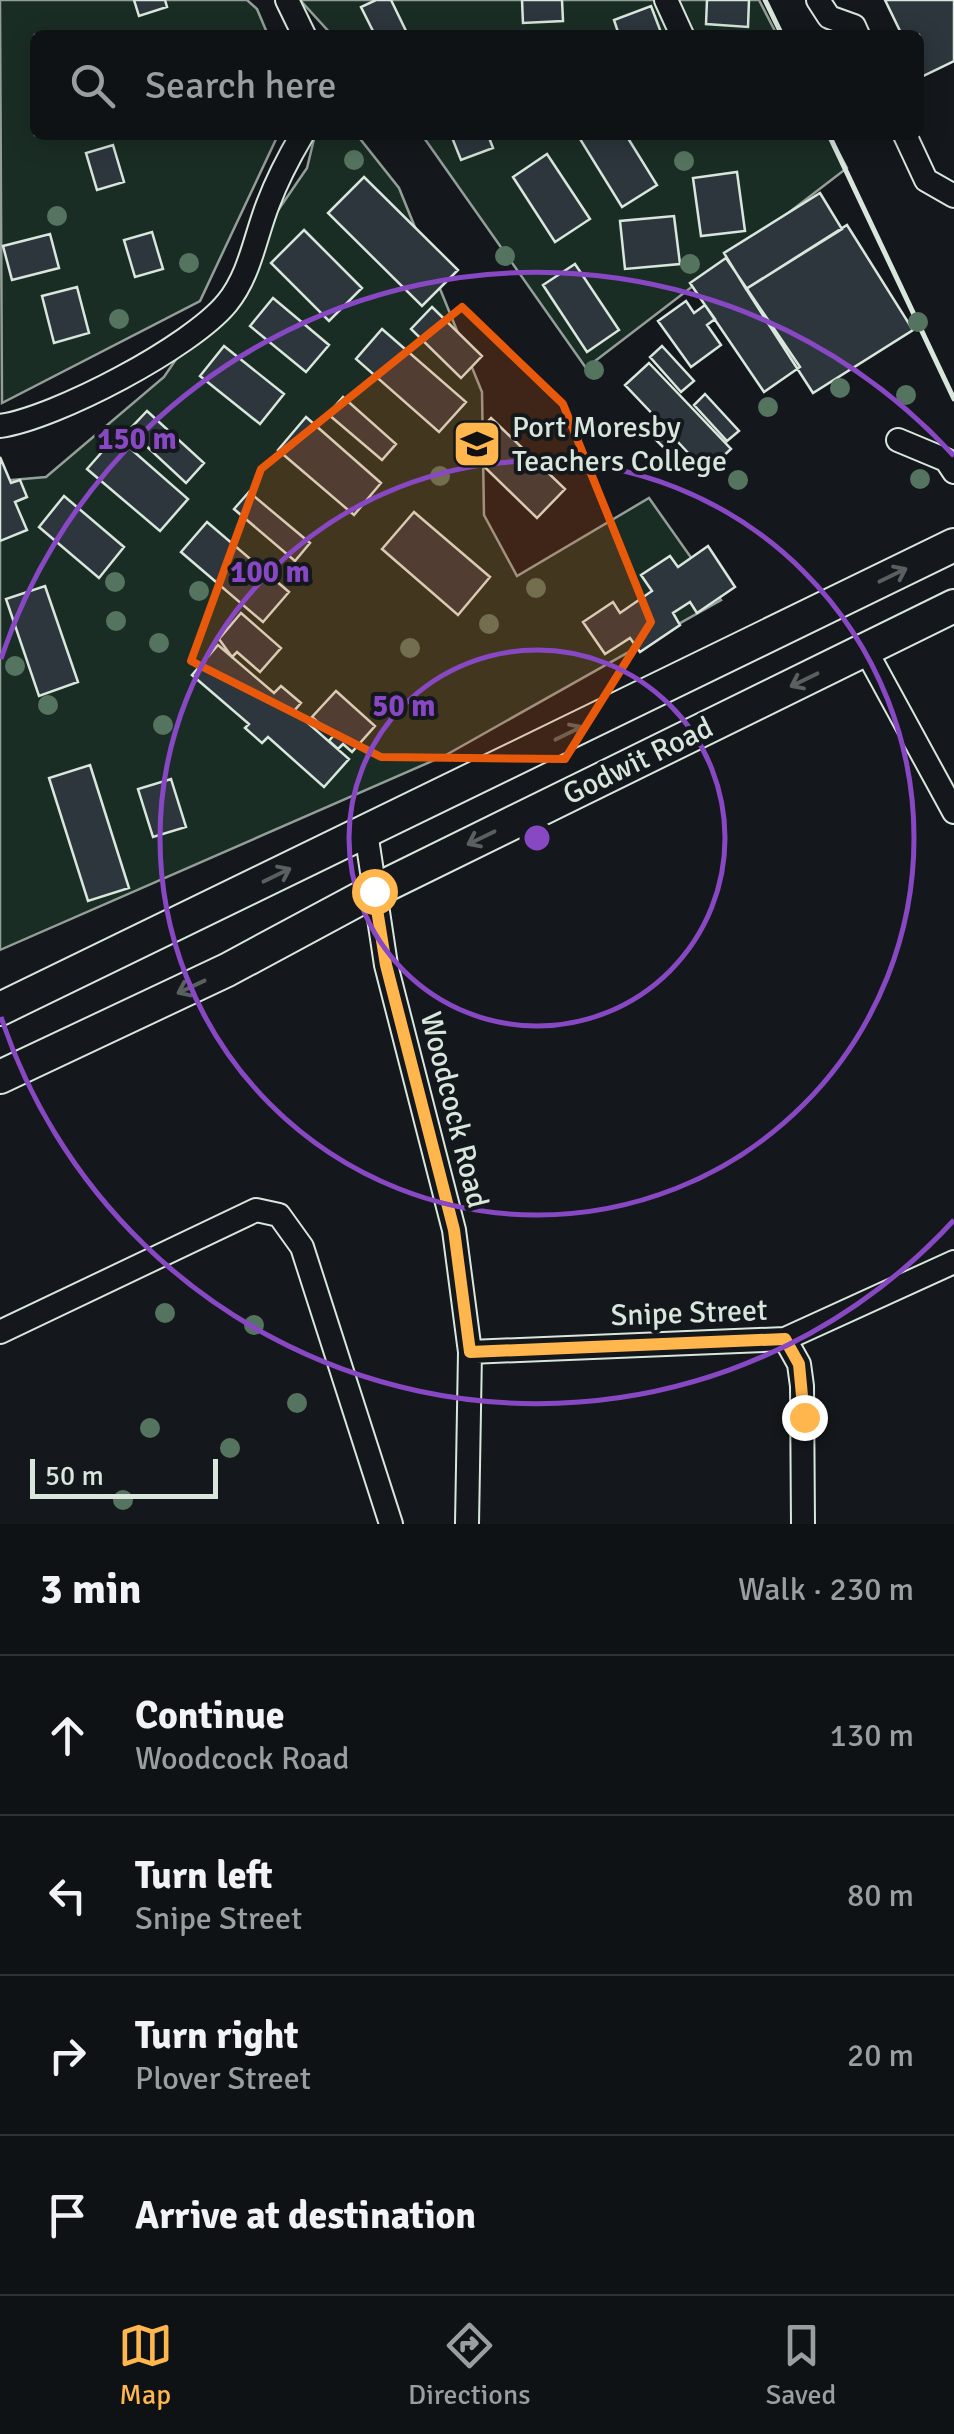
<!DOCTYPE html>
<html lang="en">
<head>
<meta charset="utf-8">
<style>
	:root { --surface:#0f1215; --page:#181b1e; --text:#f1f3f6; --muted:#9b9ea0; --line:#2f3234; --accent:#ffb74d }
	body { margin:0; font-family:Signika,sans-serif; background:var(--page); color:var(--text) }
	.scale { position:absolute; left:30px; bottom:25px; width:188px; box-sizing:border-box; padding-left:10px; border:5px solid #d8e6dc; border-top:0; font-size:28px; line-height:35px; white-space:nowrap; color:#d8e6dc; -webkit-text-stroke:8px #14181c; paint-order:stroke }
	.stop { position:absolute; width:30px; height:30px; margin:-22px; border:8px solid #ffb74d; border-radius:50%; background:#fff }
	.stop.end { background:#ffb74d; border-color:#fff; box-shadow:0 2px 10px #0008 }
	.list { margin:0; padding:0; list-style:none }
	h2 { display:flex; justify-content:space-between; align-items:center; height:130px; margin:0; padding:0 40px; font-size:42px }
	h2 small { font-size:32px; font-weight:400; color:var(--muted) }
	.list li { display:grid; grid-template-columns:65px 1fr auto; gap:30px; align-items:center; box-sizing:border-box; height:160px; padding:0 40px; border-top:2px solid var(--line) }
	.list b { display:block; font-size:38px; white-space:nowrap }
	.list p { margin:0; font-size:32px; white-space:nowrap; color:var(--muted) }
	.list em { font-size:32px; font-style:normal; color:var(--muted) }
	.icon { flex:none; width:55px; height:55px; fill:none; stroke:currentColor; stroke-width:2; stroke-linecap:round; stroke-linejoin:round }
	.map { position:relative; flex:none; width:954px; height:1524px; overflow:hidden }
	.search { position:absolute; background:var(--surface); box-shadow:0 5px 25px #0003; left:30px; right:30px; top:30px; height:110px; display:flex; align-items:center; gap:25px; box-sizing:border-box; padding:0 35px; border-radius:15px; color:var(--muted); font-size:38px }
	.sheet { height:770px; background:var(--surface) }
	nav { display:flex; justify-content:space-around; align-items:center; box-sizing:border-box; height:140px; border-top:2px solid var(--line); background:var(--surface); font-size:28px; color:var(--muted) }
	nav a { display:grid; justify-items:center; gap:5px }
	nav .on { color:var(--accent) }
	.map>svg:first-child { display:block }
</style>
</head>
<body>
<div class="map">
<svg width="954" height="1524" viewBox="0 0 954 1524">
	<rect width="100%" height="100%" fill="#14181c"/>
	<path fill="#1a2d24" stroke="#939e99" stroke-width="2.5" d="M 0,0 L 247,0 L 257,9 L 268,35 L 35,35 L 35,135 L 278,135 L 200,301 L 2,403 Z
		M 300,0 L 759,0 L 777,35 L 332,35 Z
		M 315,135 L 357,135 L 399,188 L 482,392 L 484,515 L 517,576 L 649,498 L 721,600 L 446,755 L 0,950 L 0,481 L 46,477 L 164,377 L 307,168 Z
		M 422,135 L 829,135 L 847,168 L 586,368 Z"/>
	<path fill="#2c363c" stroke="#d8e6dc" stroke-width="2.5" d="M 134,0 L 165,0 L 167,7 L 139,16 Z
		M 376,0 L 391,0 L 408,35 L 375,35 L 361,7 Z
		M 522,0 L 562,0 L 563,21 L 523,23 Z
		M 707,0 L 749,0 L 748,27 L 706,24 Z
		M 885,0 L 954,0 L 954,61 L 921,77 L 919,35 L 902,35 Z
		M 651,6 L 662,35 L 619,35 L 614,20 Z
		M 451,135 L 488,135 L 493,148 L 461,160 Z
		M 587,135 L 626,135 L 657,185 L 622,207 L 580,139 Z
		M 113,145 L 124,182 L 97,190 L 86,153 Z
		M 547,154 L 590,219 L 555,242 L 513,177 Z
		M 737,172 L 745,231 L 701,236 L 693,178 Z
		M 364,177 L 458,270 L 422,306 L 328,213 Z
		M 820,193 L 842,229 L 746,289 L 724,253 Z
		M 674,216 L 680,264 L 625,269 L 620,221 Z
		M 847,225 L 913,330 L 813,393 L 746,289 Z
		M 304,230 L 362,288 L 329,321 L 271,263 Z
		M 152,232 L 163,269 L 135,277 L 124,240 Z
		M 50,234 L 59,268 L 12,280 L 3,246 Z
		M 726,258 L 800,367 L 764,392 L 690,283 Z
		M 575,264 L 619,330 L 587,352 L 543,285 Z
		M 77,287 L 89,333 L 54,343 L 42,296 Z
		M 273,298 L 329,345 L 306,372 L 250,326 Z
		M 686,301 L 694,313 L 705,305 L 715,319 L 707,325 L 721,345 L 691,367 L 658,321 Z
		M 432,307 L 482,356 L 461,378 L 411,329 Z
		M 382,329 L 466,402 L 439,432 L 356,359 Z
		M 224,346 L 284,394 L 260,424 L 200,376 Z
		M 662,346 L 694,381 L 681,392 L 650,357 Z
		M 649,363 L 731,449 L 706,472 L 677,441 L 667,451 L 650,434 L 661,423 L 625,385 Z
		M 705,394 L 739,431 L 727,441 L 694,405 Z
		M 343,397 L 396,444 L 382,460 L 328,414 Z
		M 147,411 L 204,463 L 186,483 L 129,430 Z
		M 306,417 L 381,483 L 354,515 L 278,450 Z
		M 491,418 L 565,489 L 537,518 L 464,447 Z
		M 116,436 L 188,499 L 160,531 L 87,469 Z
		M 0,457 L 11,483 L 20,480 L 27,497 L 15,502 L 27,530 L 0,541 Z
		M 249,492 L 310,543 L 295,561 L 234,509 Z
		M 64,496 L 124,547 L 99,578 L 39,527 Z
		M 414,512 L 490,577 L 458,615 L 382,549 Z
		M 207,522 L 289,592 L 263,622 L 181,552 Z
		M 708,546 L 735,587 L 697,613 L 690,602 L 673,613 L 680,625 L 640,652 L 630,638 L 605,654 L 583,622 L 613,602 L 620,613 L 652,591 L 641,575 L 670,556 L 678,567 Z
		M 45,586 L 78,682 L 39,696 L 6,599 Z
		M 241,613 L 281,648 L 260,672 L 237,652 L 232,657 L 219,639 Z
		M 218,645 L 274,693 L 281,686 L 301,703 L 294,711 L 349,759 L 324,787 L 268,737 L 262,743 L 245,728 L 249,724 L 192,675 Z
		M 336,691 L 375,726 L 352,752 L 343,744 L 338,749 L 329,741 L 333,736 L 312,717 Z
		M 90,765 L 129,888 L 88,901 L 49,778 Z
		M 171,779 L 186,827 L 153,837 L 138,789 Z"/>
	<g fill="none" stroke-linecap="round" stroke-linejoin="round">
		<g stroke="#d8e6dc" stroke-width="26">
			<path id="minor" d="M 287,0 L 304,35
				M 666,0 L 682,35
				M 818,0 L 829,17 L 854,26 L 858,35
				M 905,135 L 926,180 L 954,196
				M 0,426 C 56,418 191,347 227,303 C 250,275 255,237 268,204 C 277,180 289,157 302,135
				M 898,440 L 946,460 L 954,472
				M 865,649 L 954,812
				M 366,832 L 386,965 L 454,1230 L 470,1352 L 467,1524
				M 0,1332 L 256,1210 L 279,1215 L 302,1247 L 391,1524
				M 785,1339 L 799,1364 L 802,1386 L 803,1524
				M 470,1352 L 785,1339 L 954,1262"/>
		</g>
		<g stroke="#d8e6dc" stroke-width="36">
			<path id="secondary" d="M 0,1009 L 954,545
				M 0,1077 L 227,970 L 374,891 L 954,606"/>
		</g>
		<use href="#minor" stroke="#14181c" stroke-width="22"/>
		<use href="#secondary" stroke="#14181c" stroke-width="32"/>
		<path stroke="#d8e6dc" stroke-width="5" d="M 765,0 L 782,35
			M 829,135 L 954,399"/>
	</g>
	<g fill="#55745f">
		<circle cx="354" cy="160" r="10"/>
		<circle cx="684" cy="161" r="10"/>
		<circle cx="57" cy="216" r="10"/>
		<circle cx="505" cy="256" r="10"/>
		<circle cx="189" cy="263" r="10"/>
		<circle cx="690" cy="264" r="10"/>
		<circle cx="119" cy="319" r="10"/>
		<circle cx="918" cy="322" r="10"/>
		<circle cx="594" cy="370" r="10"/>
		<circle cx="840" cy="388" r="10"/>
		<circle cx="906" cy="395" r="10"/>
		<circle cx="768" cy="407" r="10"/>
		<circle cx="440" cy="476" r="10"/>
		<circle cx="920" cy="479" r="10"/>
		<circle cx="738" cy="480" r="10"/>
		<circle cx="115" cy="582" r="10"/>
		<circle cx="536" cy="588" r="10"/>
		<circle cx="199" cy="591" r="10"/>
		<circle cx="116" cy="621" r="10"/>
		<circle cx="489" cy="624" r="10"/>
		<circle cx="159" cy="643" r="10"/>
		<circle cx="410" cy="648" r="10"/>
		<circle cx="15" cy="666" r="10"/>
		<circle cx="48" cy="705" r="10"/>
		<circle cx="163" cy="725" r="10"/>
		<circle cx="165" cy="1313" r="10"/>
		<circle cx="254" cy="1325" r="10"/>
		<circle cx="297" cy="1403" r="10"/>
		<circle cx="150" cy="1428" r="10"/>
		<circle cx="230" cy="1448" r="10"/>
		<circle cx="123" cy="1500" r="10"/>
	</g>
	<defs><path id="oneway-shaft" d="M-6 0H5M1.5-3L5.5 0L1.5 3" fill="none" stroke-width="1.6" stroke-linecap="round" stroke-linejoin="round" transform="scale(2.5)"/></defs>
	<g stroke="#59605f">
		<use href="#oneway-shaft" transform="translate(893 575) rotate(-26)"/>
		<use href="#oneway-shaft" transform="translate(804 680) rotate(154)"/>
		<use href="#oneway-shaft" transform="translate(569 733) rotate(-26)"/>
		<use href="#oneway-shaft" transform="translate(481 838) rotate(154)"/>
		<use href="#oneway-shaft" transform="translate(277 875) rotate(-26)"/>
		<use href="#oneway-shaft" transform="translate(191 987) rotate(155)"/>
	</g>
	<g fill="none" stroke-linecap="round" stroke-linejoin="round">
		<path stroke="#ffb74d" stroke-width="12" d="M 374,891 L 386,965 L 454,1230 L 470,1352 L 785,1339 L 799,1364 L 804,1417"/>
	</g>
	<path fill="#e8590c" fill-opacity="0.2" stroke="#e8590c" stroke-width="8" stroke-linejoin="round" d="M 462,307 L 563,404 L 651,622 L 565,759 L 381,757 L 191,661 L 261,469 Z"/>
	<g fill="none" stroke="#8948c3" stroke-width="5">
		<circle cx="537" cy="838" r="188"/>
		<circle cx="537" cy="838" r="377"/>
		<path d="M954 1220A565 565 0 0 1 1 1017M1 659A565 565 0 0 1 954 456"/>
	</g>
	<defs>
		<g id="school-square" transform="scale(2.5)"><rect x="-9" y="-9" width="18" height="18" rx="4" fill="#ffb74d" stroke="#14181c"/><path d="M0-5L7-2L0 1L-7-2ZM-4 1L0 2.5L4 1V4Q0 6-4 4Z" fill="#111"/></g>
	</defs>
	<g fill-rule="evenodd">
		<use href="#school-square" x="477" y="444"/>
	</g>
	<g text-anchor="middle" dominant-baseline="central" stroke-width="8" stroke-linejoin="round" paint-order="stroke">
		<g font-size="30" fill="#d8e6dc" stroke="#14181c" text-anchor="start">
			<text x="512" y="427">Port Moresby<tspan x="512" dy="34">Teachers College</tspan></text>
		</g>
		<g font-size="30" fill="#d8e6dc" stroke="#14181c">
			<text transform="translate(638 761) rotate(-26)">Godwit Road</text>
			<text transform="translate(454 1110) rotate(76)">Woodcock Road</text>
			<text transform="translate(689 1313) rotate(-2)">Snipe Street</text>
		</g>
	</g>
	<circle cx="537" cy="838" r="15" fill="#8948c3" stroke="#14181c" stroke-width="5"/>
	<g font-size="30" text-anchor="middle" font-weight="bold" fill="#8948c3" stroke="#14181c" stroke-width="8" stroke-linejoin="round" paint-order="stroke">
		<text x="137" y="449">150 m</text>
		<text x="270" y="582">100 m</text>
		<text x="404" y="716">50 m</text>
	</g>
</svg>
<div class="scale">50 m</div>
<div class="stop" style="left:374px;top:891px"></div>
<div class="stop end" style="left:804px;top:1417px"></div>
<div class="search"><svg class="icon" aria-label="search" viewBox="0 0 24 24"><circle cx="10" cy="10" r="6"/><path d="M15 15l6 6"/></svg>Search here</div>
</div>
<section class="sheet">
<h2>3 min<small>Walk · 230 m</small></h2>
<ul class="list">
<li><svg class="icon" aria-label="ahead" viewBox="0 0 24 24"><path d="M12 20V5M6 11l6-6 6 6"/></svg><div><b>Continue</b><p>Woodcock Road</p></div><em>130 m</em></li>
<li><svg class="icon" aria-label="left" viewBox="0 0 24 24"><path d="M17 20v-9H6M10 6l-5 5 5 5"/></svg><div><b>Turn left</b><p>Snipe Street</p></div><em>80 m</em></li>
<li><svg class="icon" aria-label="right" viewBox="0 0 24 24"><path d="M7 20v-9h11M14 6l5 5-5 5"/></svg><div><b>Turn right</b><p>Plover Street</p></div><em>20 m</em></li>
<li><svg class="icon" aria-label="arrive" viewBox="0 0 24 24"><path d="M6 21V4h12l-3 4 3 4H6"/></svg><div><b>Arrive at destination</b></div></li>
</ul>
</section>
<nav>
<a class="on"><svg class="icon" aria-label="map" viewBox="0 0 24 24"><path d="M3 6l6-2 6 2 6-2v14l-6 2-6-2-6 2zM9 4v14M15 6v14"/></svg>Map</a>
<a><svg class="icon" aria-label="directions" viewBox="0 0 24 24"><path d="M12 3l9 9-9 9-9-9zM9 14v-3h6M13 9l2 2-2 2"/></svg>Directions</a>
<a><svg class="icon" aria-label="saved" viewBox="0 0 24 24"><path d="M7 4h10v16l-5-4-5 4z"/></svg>Saved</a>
</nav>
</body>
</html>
